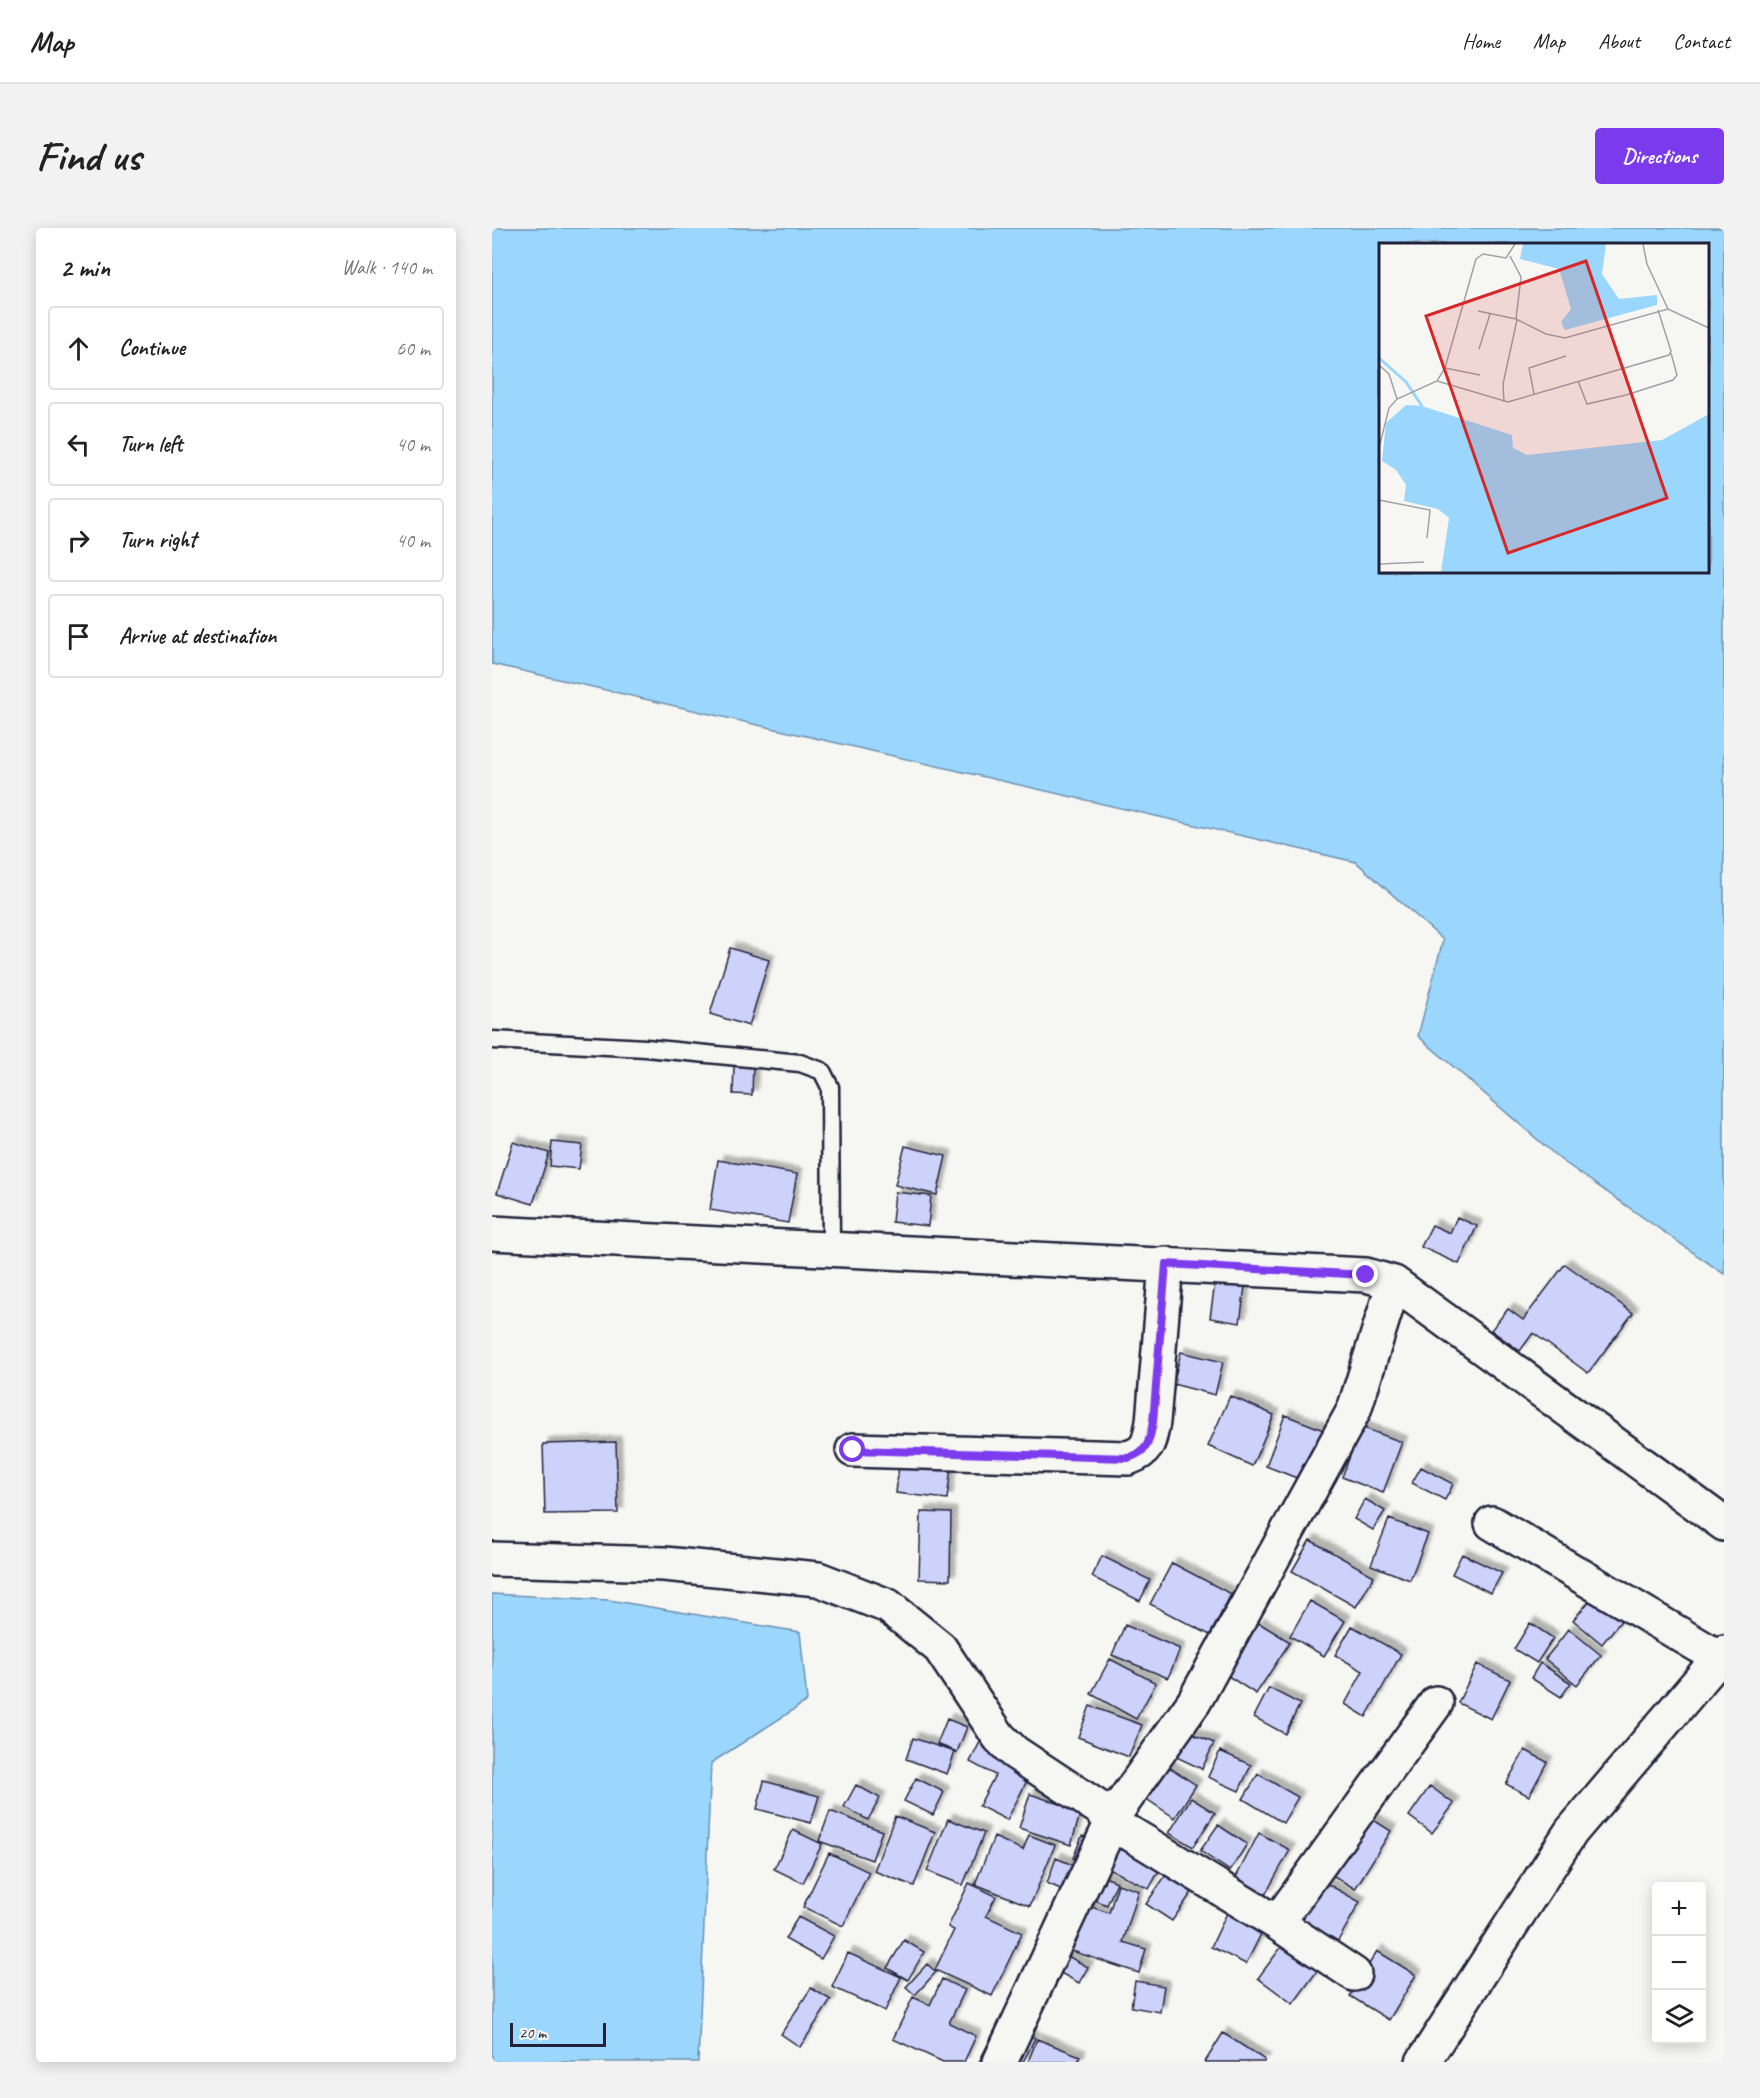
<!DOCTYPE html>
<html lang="en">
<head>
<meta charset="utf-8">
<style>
	:root { --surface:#fff; --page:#f2f2f2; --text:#222; --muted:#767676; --line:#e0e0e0; --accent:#7c3aed }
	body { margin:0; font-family:Caveat,sans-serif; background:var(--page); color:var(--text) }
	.controls { position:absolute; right:18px; bottom:18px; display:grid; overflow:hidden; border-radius:6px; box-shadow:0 3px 15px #0003 }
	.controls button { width:54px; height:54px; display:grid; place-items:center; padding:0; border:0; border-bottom:2px solid var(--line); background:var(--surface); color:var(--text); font:30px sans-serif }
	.scale { position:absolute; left:18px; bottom:15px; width:96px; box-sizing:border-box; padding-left:6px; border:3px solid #22223b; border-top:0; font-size:16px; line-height:21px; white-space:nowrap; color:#22223b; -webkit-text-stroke:4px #f6f6f2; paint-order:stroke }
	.stop { position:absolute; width:18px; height:18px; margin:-14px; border:4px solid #7c3aed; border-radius:50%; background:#fff }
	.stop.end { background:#7c3aed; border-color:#fff; box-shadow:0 2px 6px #0008 }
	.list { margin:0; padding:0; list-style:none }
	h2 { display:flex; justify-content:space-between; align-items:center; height:78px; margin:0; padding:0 24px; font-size:26px }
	h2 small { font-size:20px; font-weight:400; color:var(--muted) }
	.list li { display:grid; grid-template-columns:39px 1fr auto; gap:18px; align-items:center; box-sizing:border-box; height:84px; margin:0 12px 12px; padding:0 12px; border:2px solid var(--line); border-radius:6px }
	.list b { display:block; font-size:22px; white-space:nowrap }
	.list em { font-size:20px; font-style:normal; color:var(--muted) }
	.icon { flex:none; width:33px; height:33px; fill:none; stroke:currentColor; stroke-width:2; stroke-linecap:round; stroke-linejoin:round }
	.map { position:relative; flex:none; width:1232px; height:1834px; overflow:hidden; border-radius:6px }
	header { display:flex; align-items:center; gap:36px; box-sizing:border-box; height:84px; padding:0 30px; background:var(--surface); border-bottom:2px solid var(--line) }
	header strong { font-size:28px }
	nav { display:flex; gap:33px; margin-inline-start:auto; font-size:21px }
	.intro { display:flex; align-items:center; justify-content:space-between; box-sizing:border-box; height:144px; padding:0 36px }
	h1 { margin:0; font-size:42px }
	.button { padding:15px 27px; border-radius:6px; background:var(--accent); color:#fff; font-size:21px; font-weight:700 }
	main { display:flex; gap:36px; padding:0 36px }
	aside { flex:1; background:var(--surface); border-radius:6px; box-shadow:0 3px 15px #0003 }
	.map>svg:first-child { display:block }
</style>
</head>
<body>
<header>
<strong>Map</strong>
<nav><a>Home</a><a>Map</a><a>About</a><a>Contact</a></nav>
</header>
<div class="intro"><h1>Find us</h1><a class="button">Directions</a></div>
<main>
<aside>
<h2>2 min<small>Walk · 140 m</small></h2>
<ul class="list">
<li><svg class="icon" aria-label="ahead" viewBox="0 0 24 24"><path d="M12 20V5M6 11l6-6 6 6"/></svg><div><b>Continue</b></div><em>60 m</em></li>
<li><svg class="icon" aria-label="left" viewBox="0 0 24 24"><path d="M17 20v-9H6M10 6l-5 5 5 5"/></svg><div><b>Turn left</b></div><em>40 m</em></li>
<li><svg class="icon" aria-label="right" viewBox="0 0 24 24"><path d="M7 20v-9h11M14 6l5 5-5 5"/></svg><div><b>Turn right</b></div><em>40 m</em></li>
<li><svg class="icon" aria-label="arrive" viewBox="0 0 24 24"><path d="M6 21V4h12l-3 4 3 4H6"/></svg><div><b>Arrive at destination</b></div></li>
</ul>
</aside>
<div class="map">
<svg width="1232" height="1834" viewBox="0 0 1232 1834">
	<defs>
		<filter id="shadow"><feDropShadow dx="5.5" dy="-5.5" stdDeviation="1.5" flood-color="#0004"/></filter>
	</defs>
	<rect width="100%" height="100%" fill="#f6f6f2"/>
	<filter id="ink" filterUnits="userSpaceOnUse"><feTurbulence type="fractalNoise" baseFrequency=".0167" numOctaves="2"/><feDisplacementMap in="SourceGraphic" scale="12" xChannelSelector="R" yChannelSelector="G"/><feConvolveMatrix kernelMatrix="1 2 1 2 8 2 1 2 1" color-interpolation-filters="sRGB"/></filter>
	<g filter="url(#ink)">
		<path fill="#9bd7fc" stroke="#6b8faf" stroke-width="1.5" fill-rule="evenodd" d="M 0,0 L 1232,0 L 1232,1046 L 1069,932 L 926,808 L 951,712 L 864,634 L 0,436 ZM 888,16 L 1216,16 L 1216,344 L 888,344 Z
			M 0,1366 L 117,1372 L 308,1404 L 315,1473 L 219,1535 L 206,1834 L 0,1834 Z"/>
		<path fill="#ccd2fa" stroke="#22223b" stroke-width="1.5" filter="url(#shadow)" d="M 238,720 L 277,732 L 257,798 L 218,786 Z
			M 242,837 L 261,838 L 260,867 L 241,866 Z
			M 21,914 L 57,925 L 41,976 L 5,965 Z
			M 60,914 L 90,917 L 87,941 L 58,938 Z
			M 413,918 L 454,928 L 445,967 L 403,957 Z
			M 226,932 L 305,946 L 296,995 L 218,982 Z
			M 403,964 L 439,968 L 436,998 L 400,994 Z
			M 965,989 L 985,998 L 967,1036 L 929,1019 L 940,997 L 958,1005 Z
			M 1073,1036 L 1141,1085 L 1096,1145 L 1041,1105 L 1028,1123 L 999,1102 L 1016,1081 L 1031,1092 Z
			M 725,1040 L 755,1044 L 748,1095 L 718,1090 Z
			M 689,1124 L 731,1134 L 723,1167 L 681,1156 Z
			M 738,1168 L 782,1187 L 760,1238 L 716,1218 Z
			M 793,1187 L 834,1203 L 815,1254 L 774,1238 Z
			M 869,1199 L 910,1214 L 891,1265 L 850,1249 Z
			M 124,1214 L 126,1285 L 53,1286 L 51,1216 Z
			M 409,1218 L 461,1224 L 455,1271 L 404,1265 Z
			M 929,1239 L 961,1256 L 953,1272 L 920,1255 Z
			M 873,1271 L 893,1283 L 881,1302 L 862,1291 Z
			M 429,1284 L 459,1285 L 458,1352 L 427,1351 Z
			M 897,1291 L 936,1306 L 918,1352 L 879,1337 Z
			M 818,1312 L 882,1348 L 864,1379 L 800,1343 Z
			M 970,1326 L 1010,1345 L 999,1365 L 960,1346 Z
			M 610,1328 L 658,1352 L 648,1373 L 600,1349 Z
			M 680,1335 L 739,1366 L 718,1407 L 658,1376 Z
			M 1108,1361 L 1136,1384 L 1110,1416 L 1081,1392 Z
			M 818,1373 L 853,1393 L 832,1428 L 798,1408 Z
			M 767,1395 L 798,1414 L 764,1466 L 733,1446 Z
			M 1038,1395 L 1061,1410 L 1045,1435 L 1022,1421 Z
			M 633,1397 L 688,1421 L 676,1450 L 620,1427 Z
			M 860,1398 L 909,1426 L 874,1489 L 853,1476 L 871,1443 L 843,1427 Z
			M 1077,1401 L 1109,1427 L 1085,1457 L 1053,1431 Z
			M 618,1431 L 664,1455 L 644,1491 L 599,1466 Z
			M 1048,1435 L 1079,1455 L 1069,1469 L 1039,1450 Z
			M 985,1436 L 1018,1452 L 999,1491 L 966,1475 Z
			M 777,1460 L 808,1476 L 793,1506 L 762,1489 Z
			M 598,1478 L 650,1497 L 637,1529 L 586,1509 Z
			M 455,1491 L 475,1499 L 465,1524 L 445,1516 Z
			M 691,1502 L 722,1515 L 710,1541 L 680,1527 Z
			M 421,1510 L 463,1524 L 455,1546 L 414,1531 Z
			M 490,1510 L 543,1537 L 515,1592 L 487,1578 L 503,1547 L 478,1534 Z
			M 1033,1522 L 1055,1534 L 1037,1568 L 1014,1556 Z
			M 728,1523 L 759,1537 L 747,1563 L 716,1549 Z
			M 668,1533 L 704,1557 L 683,1590 L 647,1566 Z
			M 766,1546 L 806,1569 L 791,1595 L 751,1571 Z
			M 424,1550 L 452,1564 L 441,1587 L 412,1573 Z
			M 272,1553 L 327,1568 L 319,1595 L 265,1581 Z
			M 364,1557 L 388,1570 L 376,1592 L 352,1579 Z
			M 938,1558 L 962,1576 L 940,1605 L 917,1588 Z
			M 538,1566 L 589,1583 L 579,1617 L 527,1600 Z
			M 699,1570 L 723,1585 L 701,1619 L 677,1605 Z
			M 338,1583 L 390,1603 L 380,1632 L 327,1613 Z
			M 869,1584 L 899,1603 L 863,1661 L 834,1643 Z
			M 403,1588 L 443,1604 L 422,1658 L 382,1643 Z
			M 456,1591 L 492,1605 L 471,1657 L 435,1643 Z
			M 726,1597 L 755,1616 L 738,1643 L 708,1623 Z
			M 301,1602 L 330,1616 L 311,1655 L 282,1641 Z
			M 767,1605 L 798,1622 L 773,1667 L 743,1651 Z
			M 537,1607 L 563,1617 L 538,1678 L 483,1656 L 502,1609 L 531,1622 Z
			M 590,1608 L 614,1617 L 605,1640 L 581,1630 Z
			M 630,1611 L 672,1633 L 657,1661 L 616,1640 Z
			M 337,1625 L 377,1644 L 351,1698 L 311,1679 Z
			M 564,1630 L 583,1638 L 573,1663 L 555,1655 Z
			M 600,1644 L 625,1654 L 615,1677 L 591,1667 Z
			M 674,1647 L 700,1664 L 680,1693 L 654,1676 Z
			M 830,1653 L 868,1674 L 846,1713 L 808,1692 Z
			M 477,1655 L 504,1668 L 494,1688 L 530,1705 L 500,1768 L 443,1742 L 462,1702 L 456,1699 Z
			M 626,1656 L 647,1663 L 631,1714 L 654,1721 L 647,1745 L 577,1722 L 591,1676 L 617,1685 Z
			M 735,1685 L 771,1702 L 754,1736 L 719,1719 Z
			M 306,1689 L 342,1708 L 329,1731 L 293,1711 Z
			M 412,1712 L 432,1724 L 416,1752 L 395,1740 Z
			M 793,1714 L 828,1739 L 801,1776 L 766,1750 Z
			M 885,1723 L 924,1747 L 897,1792 L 858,1768 Z
			M 356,1725 L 409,1749 L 393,1783 L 340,1759 Z
			M 570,1725 L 596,1739 L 587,1755 L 561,1741 Z
			M 435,1736 L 444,1744 L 423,1767 L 414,1759 Z
			M 450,1751 L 473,1762 L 457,1795 L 484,1808 L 472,1834 L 451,1834 L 401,1811 L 421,1769 L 438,1777 Z
			M 643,1753 L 672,1758 L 668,1784 L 639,1779 Z
			M 319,1760 L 339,1772 L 308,1819 L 289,1806 Z
			M 508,1792 L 543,1810 L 531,1834 L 487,1834 Z
			M 731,1805 L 773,1832 L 772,1834 L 713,1834 Z
			M 545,1811 L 588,1828 L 586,1834 L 536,1834 Z"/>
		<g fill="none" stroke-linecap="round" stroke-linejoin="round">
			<g stroke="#22223b" stroke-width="21">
				<path id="lane" d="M 0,812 L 154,820 L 308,835 L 330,843 L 338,859 L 339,1020"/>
			</g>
			<g stroke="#22223b" stroke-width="38">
				<path id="street" d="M 0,1005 L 874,1047 L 902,1055 L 1232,1296
					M 361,1222 L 636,1230 C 657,1223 657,1214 661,1194 L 674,1036
					M 1000,1295 L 1226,1429
					M 0,1331 L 172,1336 L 326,1351 L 396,1378 L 448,1420 L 507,1509 L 522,1524 L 607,1580 L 615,1588 L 618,1598 L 508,1834
					M 615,1588 L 627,1580 L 702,1474 L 862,1182 L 902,1055
					M 618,1598 L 639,1606 L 654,1615 L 785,1695 L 862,1746
					M 785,1695 L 944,1475"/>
			</g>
			<g stroke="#22223b" stroke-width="38">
				<path id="secondary" d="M 931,1834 L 1079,1604 L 1232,1424"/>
			</g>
			<use href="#lane" stroke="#f6f6f2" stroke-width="16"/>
			<use href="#street" stroke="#f6f6f2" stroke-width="33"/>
			<use href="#secondary" stroke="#f6f6f2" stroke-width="33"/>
		</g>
	</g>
	<g fill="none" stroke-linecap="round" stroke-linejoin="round" filter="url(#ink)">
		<path stroke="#7c3aed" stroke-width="8" d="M 361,1222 L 636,1230 C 657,1223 657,1214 661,1194 L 674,1036 L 874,1047"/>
	</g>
	<g transform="translate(887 15)">
		<rect width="330" height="330" fill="#f6f6f2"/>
		<path d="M 144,1 L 227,1 L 223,31 L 240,56 L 278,52 L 278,62 L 186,87 L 182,79 L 192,66 L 180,26 L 141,16 ZM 27,162 L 43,163 L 133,192 L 134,205 L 148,212 L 283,197 L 330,171 L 330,329 L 62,329 L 70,275 L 59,266 L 25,258 L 27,242 L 17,227 L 3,218 L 7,180 Z" fill="#9bd7fc"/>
		<path fill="none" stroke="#9bd7fc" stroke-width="3" d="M 0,115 L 27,139 L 43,163"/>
		<path fill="none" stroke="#a1a1a9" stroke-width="1.5" d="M 264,1 L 268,21 L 289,66M 131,13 L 142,34 L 137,76 L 167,91 L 186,95 L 289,66 L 330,85M 99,68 L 137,76M 100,106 L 111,71M 0,122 L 10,131 L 18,156M 66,125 L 101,132M 58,138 L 129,159 L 290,112 L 292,108 L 279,67M 199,138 L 208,161 L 247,152 L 294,137 L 298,132 L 292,110M 155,151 L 150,125 L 187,113M 125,159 L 124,141 L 138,77M 0,205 L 10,165 L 18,156 L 58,138 L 66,125 L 97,16 L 104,11 L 127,15 L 136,1M 0,257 L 51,267 L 48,295M 0,321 L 45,319"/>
		<path fill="#d62828" fill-opacity="0.15" stroke="#d62828" stroke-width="3" d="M 207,18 L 288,255 L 129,310 L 47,73 Z"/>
		<rect width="330" height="330" fill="none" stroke="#22223b" stroke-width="3"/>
	</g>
</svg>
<div class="controls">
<button>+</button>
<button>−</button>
<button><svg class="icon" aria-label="layers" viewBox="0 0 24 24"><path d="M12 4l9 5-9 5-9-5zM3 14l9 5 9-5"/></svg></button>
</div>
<div class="scale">20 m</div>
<div class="stop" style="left:361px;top:1222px"></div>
<div class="stop end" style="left:874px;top:1047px"></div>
</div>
</main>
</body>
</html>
